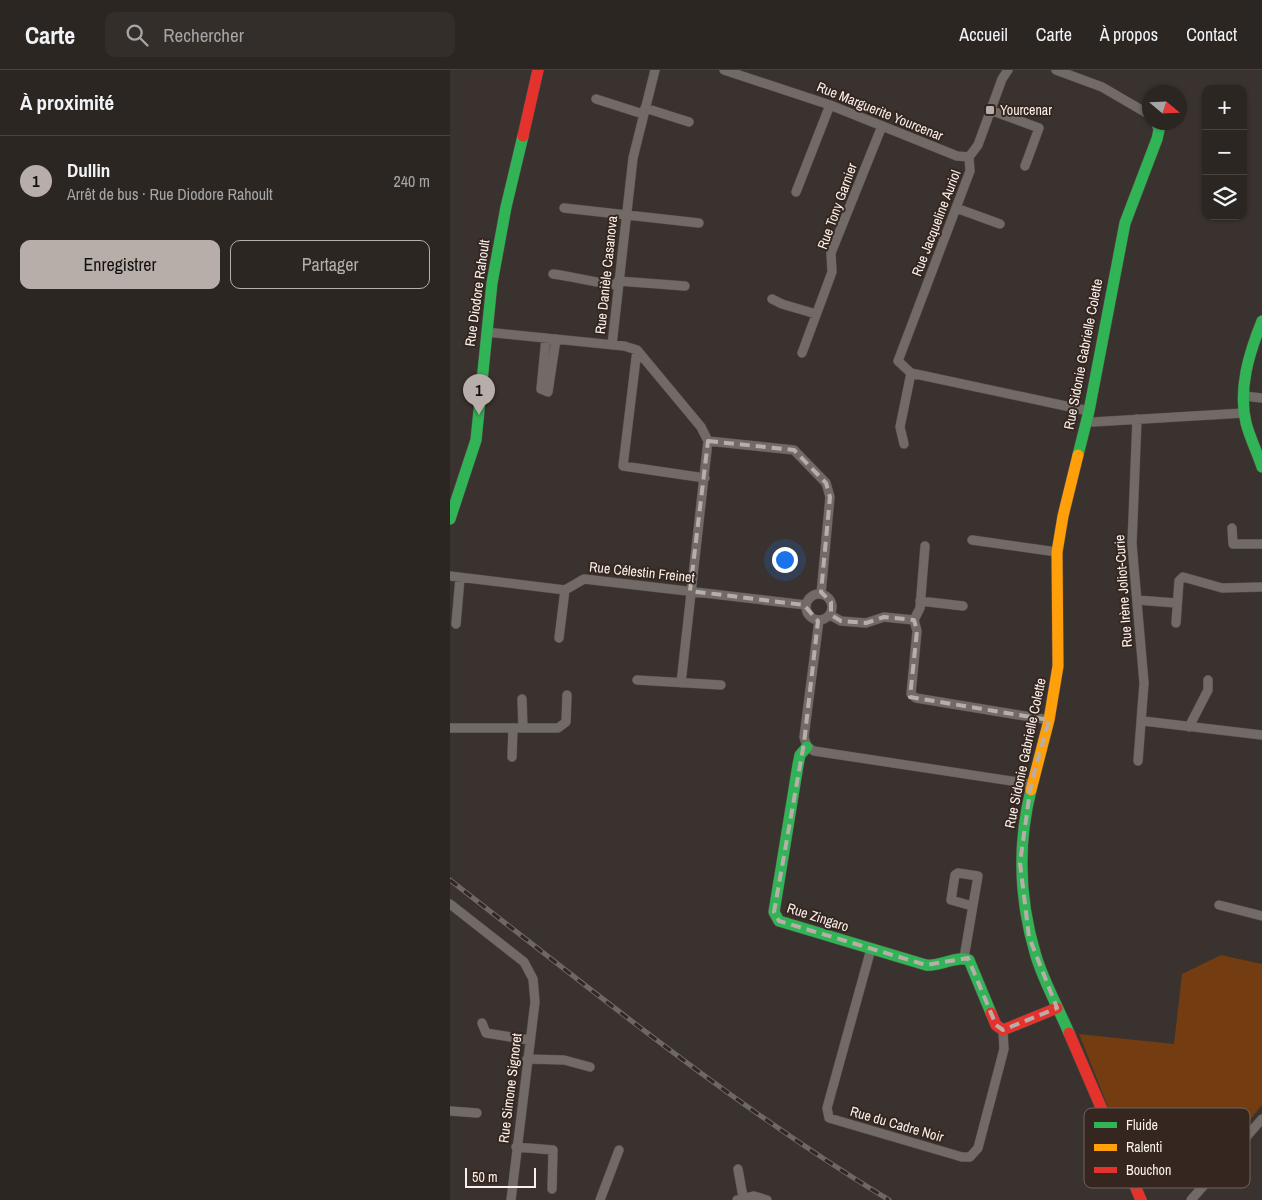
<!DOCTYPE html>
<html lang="fr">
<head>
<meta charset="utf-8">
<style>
	:root { --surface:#2c2622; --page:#342e2a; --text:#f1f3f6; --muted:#a6a5a5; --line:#484340; --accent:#b7aea9 }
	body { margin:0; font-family:"Archivo Narrow",sans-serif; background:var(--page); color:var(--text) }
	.controls { position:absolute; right:15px; top:15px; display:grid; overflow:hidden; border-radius:10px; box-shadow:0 1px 4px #0004 }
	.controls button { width:45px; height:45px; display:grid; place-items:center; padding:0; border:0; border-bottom:1px solid var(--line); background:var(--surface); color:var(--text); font:25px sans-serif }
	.compass { position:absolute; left:692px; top:15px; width:45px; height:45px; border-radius:50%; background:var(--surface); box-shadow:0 1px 4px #0004; rotate:109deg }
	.scale { position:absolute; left:15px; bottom:12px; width:71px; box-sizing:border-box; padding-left:5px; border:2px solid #faf0eb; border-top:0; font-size:14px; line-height:18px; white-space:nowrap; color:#faf0eb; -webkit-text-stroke:4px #352720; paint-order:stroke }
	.you { position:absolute; left:334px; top:489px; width:18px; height:18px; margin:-12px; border:4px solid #fff; border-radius:50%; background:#1a73e8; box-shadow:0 0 0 8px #1a73e833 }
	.badge { display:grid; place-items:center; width:32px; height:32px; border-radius:50%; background:var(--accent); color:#111; font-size:16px; font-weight:700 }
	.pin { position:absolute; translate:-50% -41px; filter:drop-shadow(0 1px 2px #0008) }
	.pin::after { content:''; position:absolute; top:26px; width:18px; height:15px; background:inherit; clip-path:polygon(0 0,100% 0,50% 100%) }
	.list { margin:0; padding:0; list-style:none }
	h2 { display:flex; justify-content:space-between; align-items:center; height:65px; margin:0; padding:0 20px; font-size:21px }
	h2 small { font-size:16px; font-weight:400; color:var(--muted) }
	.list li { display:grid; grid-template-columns:32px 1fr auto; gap:15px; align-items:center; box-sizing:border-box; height:90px; padding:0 20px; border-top:1px solid var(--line) }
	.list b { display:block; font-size:19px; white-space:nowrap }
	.list p { margin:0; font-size:16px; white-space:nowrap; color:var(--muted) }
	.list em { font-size:16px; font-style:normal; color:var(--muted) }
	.actions { display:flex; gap:10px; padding:15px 20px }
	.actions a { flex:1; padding:11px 0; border:1px solid var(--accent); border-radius:10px; text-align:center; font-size:18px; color:var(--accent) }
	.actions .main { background:var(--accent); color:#111 }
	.icon { flex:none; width:28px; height:28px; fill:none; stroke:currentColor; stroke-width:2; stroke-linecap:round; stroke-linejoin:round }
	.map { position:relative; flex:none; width:812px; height:1130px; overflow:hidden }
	header { display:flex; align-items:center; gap:30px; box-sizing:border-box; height:70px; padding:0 25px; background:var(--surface); border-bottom:1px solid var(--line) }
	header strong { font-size:24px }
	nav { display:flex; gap:28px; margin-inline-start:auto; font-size:18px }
	.search { width:350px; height:45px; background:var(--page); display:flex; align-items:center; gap:12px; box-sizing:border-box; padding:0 18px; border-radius:10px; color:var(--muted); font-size:19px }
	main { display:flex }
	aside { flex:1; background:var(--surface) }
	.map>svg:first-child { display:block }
</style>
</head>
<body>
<header>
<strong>Carte</strong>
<div class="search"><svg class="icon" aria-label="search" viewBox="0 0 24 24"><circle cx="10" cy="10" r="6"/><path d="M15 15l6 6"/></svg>Rechercher</div>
<nav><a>Accueil</a><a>Carte</a><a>À propos</a><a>Contact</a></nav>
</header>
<main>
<aside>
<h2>À proximité<small></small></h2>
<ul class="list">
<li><span class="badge">1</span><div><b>Dullin</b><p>Arrêt de bus · Rue Diodore Rahoult</p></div><em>240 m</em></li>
</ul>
<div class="actions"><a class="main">Enregistrer</a><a>Partager</a></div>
</aside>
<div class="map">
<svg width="812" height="1130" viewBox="0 0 812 1130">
	<rect width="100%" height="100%" fill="#3a322e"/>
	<path fill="#733c11" d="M 771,885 L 812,894 L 812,1035 L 770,1086 L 744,1112 L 740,1113 L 721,1101 L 683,1100 L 629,964 L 724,974 L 732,904 Z"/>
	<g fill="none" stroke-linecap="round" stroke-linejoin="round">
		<g stroke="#554e4a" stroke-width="10">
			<path id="street" d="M 274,0 L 380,35 L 507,86 L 519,87
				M 606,0 L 652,17 L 700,45
				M 146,29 L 193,44
				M 195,38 L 239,52
				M 540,40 L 589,58 L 575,96
				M 519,87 L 520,101 L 448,291 L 461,303 L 639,341
				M 519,87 L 528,75 L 552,9 L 558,0
				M 346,122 L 380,35
				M 114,138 L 249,153
				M 506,138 L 550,154
				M 103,204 C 126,207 145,213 168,215
				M 168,211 L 235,216
				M 322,229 L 332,234 L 366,244
				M 36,262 L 174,276 L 187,280 L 251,357 L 258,371
				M 96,268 L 91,319 L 98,322 L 106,269
				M 162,275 L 183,88 L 205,0
				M 187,280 L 173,396 L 255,408
				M 352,283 L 382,202 L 381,183 L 432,56
				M 794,326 L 812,328
				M 687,349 L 682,474 L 694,613 L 688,691
				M 636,350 L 643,352 L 794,343
				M 258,371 L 344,380 L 376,413 L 380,427 L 371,524
				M 454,374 L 450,357 L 461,303
				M 782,458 L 783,474 L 812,474
				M 522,470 L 607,482
				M 0,506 L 115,520 L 134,509 L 356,535
				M356 537a13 13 0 1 1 26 0a13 13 0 1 1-26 0Z
				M 687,530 L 726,533
				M 470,531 L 513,536
				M 380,545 L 391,551 L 416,553 L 434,547 L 464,550 L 467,561 L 461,624 L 466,628 L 599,650
				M 369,550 L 354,667 L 357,677 L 364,681 L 581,714
				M 464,550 L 470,538 L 475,476
				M 726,553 L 729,511 L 733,507 L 772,518 L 812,517
				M 6,554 L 10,508
				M 109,568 L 115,520
				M 187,610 L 271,615
				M 231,613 L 258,371
				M 72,629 L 73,658
				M 693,651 L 812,665
				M 739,657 L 758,620 L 758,610
				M 0,658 L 108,658 L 116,652 L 117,625
				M 62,687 L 63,658
				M 0,834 L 74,892 L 83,909 L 85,932 L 61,1130
				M 769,835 L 812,846
				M 421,879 L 377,1038 L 379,1048 L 512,1087 L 520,1087 L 528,1078 L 554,979 L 553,960
				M 514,888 L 528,806 L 508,803 L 505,805 L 501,830 L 522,836
				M 32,953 L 36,963 L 79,970
				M 77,989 L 114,990 L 140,997
				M 0,1041 L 27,1043
				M 66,1077 L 103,1080 L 102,1119
				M 288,1099 L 293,1127
				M 150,1130 L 169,1080
				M 287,1130 L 304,1126 L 317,1130
				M 741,1130 L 812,1049"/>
		</g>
		<g stroke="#554e4a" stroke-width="12">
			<path id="fast" d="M 812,251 C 799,283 788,319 796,353 C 800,368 807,382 812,397
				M 628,385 L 639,341 L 675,153 L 707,69 L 709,60 L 707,52
				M 0,449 L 26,370 L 42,213 L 56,137 L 73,66
				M 357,677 L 350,685 L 348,695 L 324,842 L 329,851 L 476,895 C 490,897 506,885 519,890 L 541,943
				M 581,720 C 567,776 569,830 586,886 C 594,912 608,937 619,963"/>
		</g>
		<g stroke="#554e4a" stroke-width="12">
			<path id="slow" d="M 581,720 L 599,650 L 608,596 L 607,482 L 613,446 L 628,385"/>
		</g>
		<g stroke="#554e4a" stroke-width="12">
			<path id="jam" d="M 73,66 L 88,0
				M 541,943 L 546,955 L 553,960 L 607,938
				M 619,963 L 691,1130"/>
		</g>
		<use href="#street" stroke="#716a66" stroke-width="9"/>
		<use href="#fast" stroke="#30b455" stroke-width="11"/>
		<use href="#slow" stroke="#ff9f0a" stroke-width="11"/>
		<use href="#jam" stroke="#e5322d" stroke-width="11"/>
		<g stroke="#6d6864" stroke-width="5">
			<path id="rail" d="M 0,810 C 143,921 284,1036 439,1130"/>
		</g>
		<use href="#rail" stroke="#352720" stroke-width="3" stroke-dasharray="9" stroke-linecap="butt"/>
	</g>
	<path fill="none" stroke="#b7aea9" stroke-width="4" stroke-dasharray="10 6" stroke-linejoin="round" d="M 258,371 L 344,380 L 376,413 L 380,427 L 371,522 L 381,532 L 381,545 L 391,551 L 416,553 L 434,547 L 464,550 L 467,561 L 460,627 L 599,650 L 581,714 L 570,793 L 579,867 L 607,938 L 553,960 L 546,955 L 518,888 L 476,895 L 329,851 L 324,842 L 354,673 L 368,551 L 354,535 L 240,521 Z"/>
	<rect fill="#b7aea9" stroke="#352720" stroke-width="2" x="535" y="35" width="10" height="10" rx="2.5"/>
	<g text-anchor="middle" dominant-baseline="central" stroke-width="4" stroke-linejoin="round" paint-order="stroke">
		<g font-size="14" fill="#faf0eb" stroke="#352720" text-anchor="start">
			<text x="550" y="40">Yourcenar</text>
		</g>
		<g font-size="14" fill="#faf0eb" stroke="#352720">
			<text transform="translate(430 41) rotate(22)">Rue Marguerite Yourcenar</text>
			<text transform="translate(387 136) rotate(-70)">Rue Tony Garnier</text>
			<text transform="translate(486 153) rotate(-69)">Rue Jacqueline Auriol</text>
			<text transform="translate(156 205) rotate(-84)">Rue Danièle Casanova</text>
			<text transform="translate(27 223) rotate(-82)">Rue Diodore Rahoult</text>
			<text transform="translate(633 284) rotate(-79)">Rue Sidonie Gabrielle Colette</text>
			<text transform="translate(192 502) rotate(6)">Rue Célestin Freinet</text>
			<text transform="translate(673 521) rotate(-94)">Rue Irène Joliot-Curie</text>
			<text transform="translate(575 683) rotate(-78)">Rue Sidonie Gabrielle Colette</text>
			<text transform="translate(368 847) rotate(18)">Rue Zingaro</text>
			<text transform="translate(60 1018) rotate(-83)">Rue Simone Signoret</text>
			<text transform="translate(447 1054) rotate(16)">Rue du Cadre Noir</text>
		</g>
	</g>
	<rect x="634" y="1038" width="166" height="80" rx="8" fill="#352720" stroke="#70635d" stroke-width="1"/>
	<rect x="644" y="1052" width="23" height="6" fill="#30b455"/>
	<rect x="644" y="1074" width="23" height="7" fill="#ff9f0a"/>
	<rect x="644" y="1097" width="23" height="6" fill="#e5322d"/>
	<g font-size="14" fill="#faf0eb">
		<text x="676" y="1060">Fluide</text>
		<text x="676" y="1082">Ralenti</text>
		<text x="676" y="1105">Bouchon</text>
	</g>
</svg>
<div class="controls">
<button>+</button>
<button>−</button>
<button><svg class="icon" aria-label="layers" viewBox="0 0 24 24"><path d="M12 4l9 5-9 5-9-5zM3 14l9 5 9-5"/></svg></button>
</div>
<svg class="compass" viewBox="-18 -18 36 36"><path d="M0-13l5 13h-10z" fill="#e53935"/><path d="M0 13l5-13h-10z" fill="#a6a5a5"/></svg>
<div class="scale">50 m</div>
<div class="you"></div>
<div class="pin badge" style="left:29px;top:345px">1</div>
</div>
</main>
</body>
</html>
